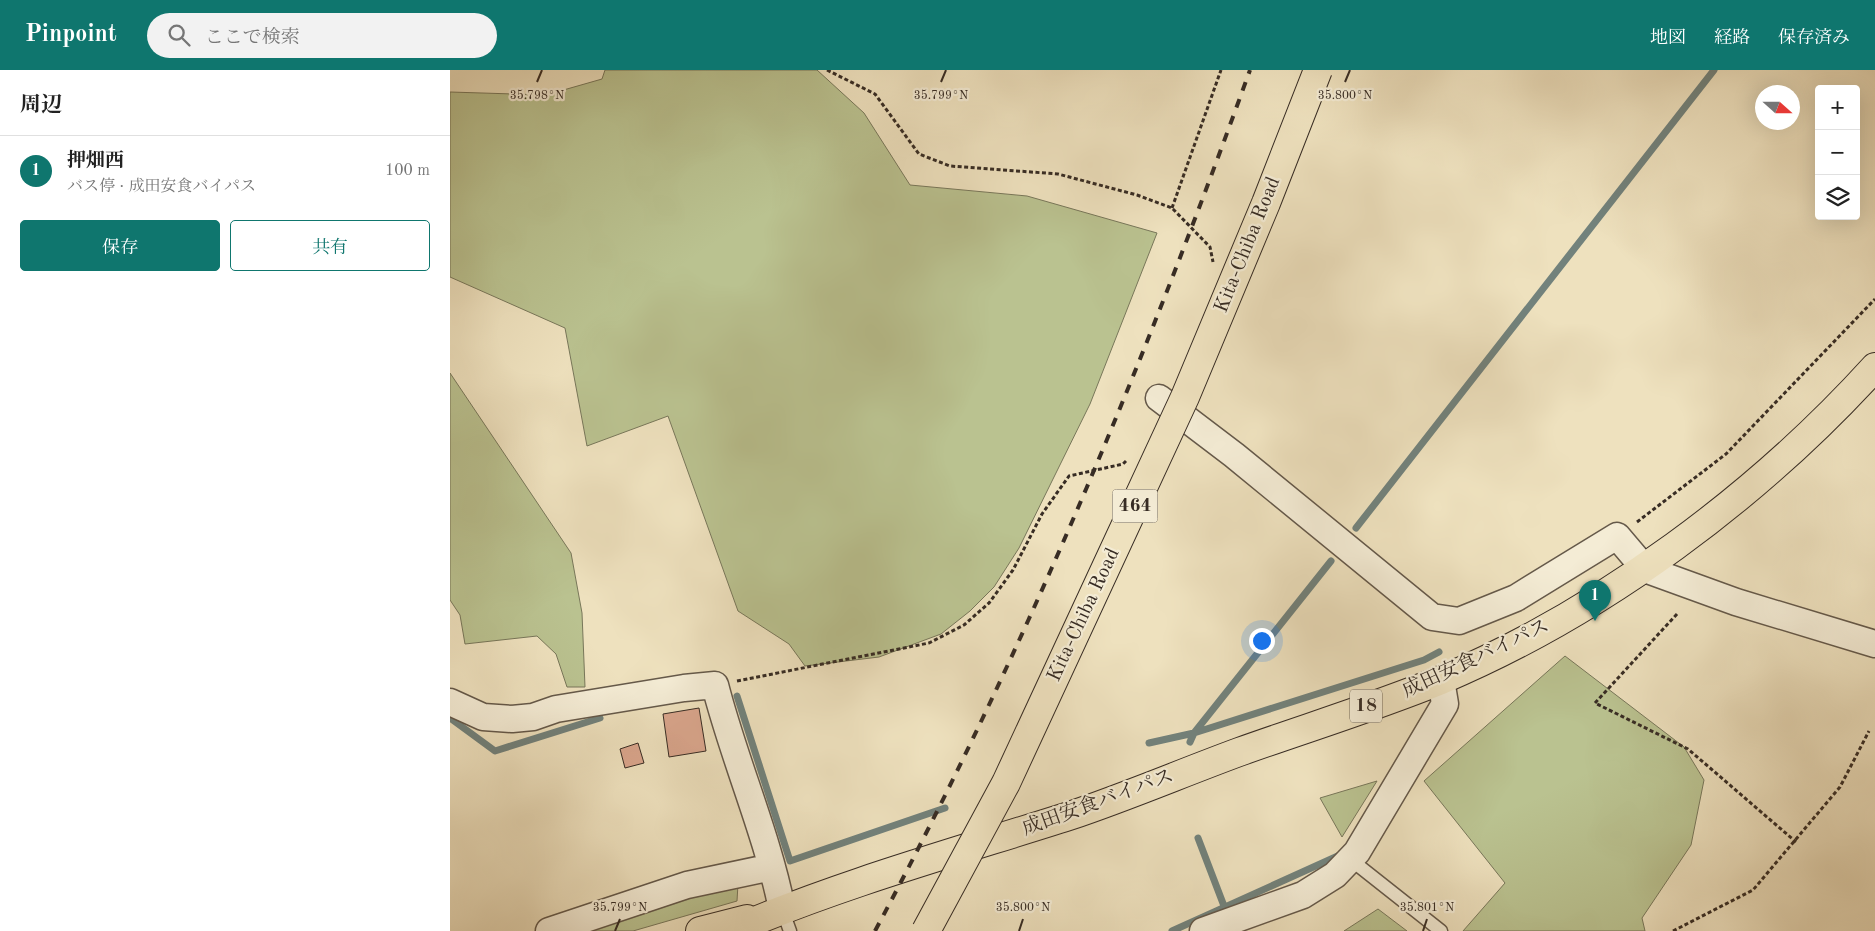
<!DOCTYPE html>
<html lang="ja">
<head>
<meta charset="utf-8">
<style>
	:root { --surface:#fff; --page:#f2f2f2; --text:#222; --muted:#767676; --line:#e0e0e0; --accent:#0f766e }
	body { margin:0; font-family:"Old Standard TT","Noto Serif JP",serif; background:var(--page); color:var(--text) }
	.controls { position:absolute; right:15px; top:15px; display:grid; overflow:hidden; border-radius:5px; box-shadow:0 5px 20px #0002 }
	.controls button { width:45px; height:45px; display:grid; place-items:center; padding:0; border:0; border-bottom:1px solid var(--line); background:var(--surface); color:var(--text); font:25px sans-serif }
	.compass { position:absolute; left:1305px; top:15px; width:45px; height:45px; border-radius:50%; background:var(--surface); box-shadow:0 5px 20px #0002; rotate:111deg }
	.you { position:absolute; left:811px; top:570px; width:18px; height:18px; margin:-12px; border:4px solid #fff; border-radius:50%; background:#1a73e8; box-shadow:0 0 0 8px #1a73e833 }
	.badge { display:grid; place-items:center; width:32px; height:32px; border-radius:50%; background:var(--accent); color:#fff; font-size:16px; font-weight:700 }
	.pin { position:absolute; translate:-50% -41px; filter:drop-shadow(0 1px 2px #0008) }
	.pin::after { content:''; position:absolute; top:26px; width:18px; height:15px; background:inherit; clip-path:polygon(0 0,100% 0,50% 100%) }
	.list { margin:0; padding:0; list-style:none }
	h2 { display:flex; justify-content:space-between; align-items:center; height:65px; margin:0; padding:0 20px; font-size:21px }
	h2 small { font-size:16px; font-weight:400; color:var(--muted) }
	.list li { display:grid; grid-template-columns:32px 1fr auto; gap:15px; align-items:center; box-sizing:border-box; height:70px; padding:0 20px; border-top:1px solid var(--line) }
	.list b { display:block; font-size:19px; white-space:nowrap }
	.list p { margin:0; font-size:16px; white-space:nowrap; color:var(--muted) }
	.list em { font-size:16px; font-style:normal; color:var(--muted) }
	.actions { display:flex; gap:10px; padding:15px 20px }
	.actions a { flex:1; padding:11px 0; border:1px solid var(--accent); border-radius:5px; text-align:center; font-size:18px; color:var(--accent) }
	.actions .main { background:var(--accent); color:#fff }
	.icon { flex:none; width:28px; height:28px; fill:none; stroke:currentColor; stroke-width:2; stroke-linecap:round; stroke-linejoin:round }
	.map { position:relative; flex:none; width:1425px; height:861px; overflow:hidden }
	header { display:flex; align-items:center; gap:30px; box-sizing:border-box; height:70px; padding:0 25px; background:var(--accent); color:#fff }
	header strong { font-size:24px }
	nav { display:flex; gap:28px; margin-inline-start:auto; font-size:18px }
	.search { width:350px; height:45px; background:var(--page); display:flex; align-items:center; gap:12px; box-sizing:border-box; padding:0 18px; border-radius:28px; color:var(--muted); font-size:19px }
	main { display:flex }
	aside { flex:1; background:var(--surface) }
	.map>svg:first-child { display:block }
</style>
</head>
<body>
<header>
<strong>Pinpoint</strong>
<div class="search"><svg class="icon" aria-label="search" viewBox="0 0 24 24"><circle cx="10" cy="10" r="6"/><path d="M15 15l6 6"/></svg>ここで検索</div>
<nav><a>地図</a><a>経路</a><a>保存済み</a></nav>
</header>
<main>
<aside>
<h2>周辺<small></small></h2>
<ul class="list">
<li><span class="badge">1</span><div><b>押畑西</b><p>バス停 · 成田安食バイパス</p></div><em>100 m</em></li>
</ul>
<div class="actions"><a class="main">保存</a><a>共有</a></div>
</aside>
<div class="map">
<svg width="1425" height="861" viewBox="0 0 1425 861">
	<rect width="100%" height="100%" fill="#eee1be"/>
	<filter id="stains"><feTurbulence type="fractalNoise" baseFrequency=".004" numOctaves="4"/><feColorMatrix values="0 0 0 0 .2 0 0 0 0 .09 0 0 0 0 .02 0 0 0 .5 -.17"/></filter>
	<radialGradient id="worn" r=".72"><stop offset=".6" stop-color="#630" stop-opacity="0"/><stop offset="1" stop-color="#630" stop-opacity=".3"/></radialGradient>
	<path fill="#bac290" stroke="#78775a" d="M 155,0 L 367,0 L 414,43 L 460,115 L 577,126 L 707,163 L 640,334 L 569,478 L 544,517 L 520,541 L 491,564 L 429,587 L 355,596 L 339,574 L 288,541 L 218,346 L 137,376 L 115,258 L 0,207 L 0,22 L 96,25 L 152,9 Z
		M 0,303 L 121,483 L 132,543 L 135,617 L 117,617 L 106,584 L 87,566 L 15,574 L 10,545 L 0,530 Z
		M 1115,586 L 1234,677 L 1254,710 L 1241,775 L 1192,848 L 1195,861 L 1013,861 L 1055,813 L 974,711 Z
		M 927,711 L 892,767 L 870,728 Z
		M 288,814 L 287,831 L 183,861 L 132,861 L 233,825 Z
		M 928,839 L 957,861 L 894,861 Z"/>
	<g fill="none" stroke-linecap="round" stroke-linejoin="round">
		<path stroke="#72827c" stroke-width="7" d="M 906,458 L 1264,0
			M 287,626 L 340,791 L 495,738
			M 0,648 L 45,681 L 150,648
			M 740,672 L 744,663 L 881,491
			M 699,673 L 744,663 L 974,590 L 989,582
			M 748,768 L 774,836
			M 722,861 L 890,785"/>
	</g>
	<path fill="#daa68d" stroke="#372c24" d="M 249,638 L 256,681 L 219,687 L 213,644 Z
		M 188,673 L 194,693 L 175,698 L 170,679 Z"/>
	<g fill="none" stroke-linecap="round" stroke-linejoin="round">
		<g stroke="#65594a" stroke-width="15">
			<path id="lane" d="M 900,789 L 991,861
				M 332,839 L 340,861"/>
		</g>
		<g stroke="#65594a" stroke-width="29">
			<path id="street" d="M 709,328 L 784,385 L 982,547 L 1009,551 L 1066,528 L 1167,466 L 1195,499 L 1286,532 L 1425,574
				M 0,632 L 33,647 L 62,649 L 83,647 L 106,639 L 234,618 L 265,615 C 284,690 317,763 332,839
				M 99,861 L 237,815 L 322,797
				M 753,861 L 853,825 L 885,805 L 907,782 L 995,634 L 991,610"/>
		</g>
		<g stroke="#372c24" stroke-width="30">
			<path id="primary" d="M 250,861 L 297,849
				M 281,861 C 390,814 506,782 619,746 C 676,727 732,703 789,682 C 856,658 925,637 991,610 C 1152,542 1308,426 1425,297"/>
		</g>
		<path stroke="#372c24" stroke-width="3" stroke-dasharray="4 2.5" stroke-linecap="butt" d="M 377,0 L 425,24 L 469,84 L 500,96 L 608,104 L 687,125 L 722,138 L 760,177 L 763,192
			M 722,138 L 771,0
			M 1187,452 L 1276,384 L 1425,229
			M 1227,544 L 1145,633 L 1238,679 L 1346,772
			M 287,611 L 479,573 L 514,555 L 539,533 L 563,500 L 592,444 L 619,406 L 673,394 L 676,391
			M 1223,861 L 1303,820 L 1390,717 L 1419,661"/>
		<use href="#lane" stroke="#f4ecd5" stroke-width="12"/>
		<use href="#street" stroke="#f4ecd5" stroke-width="26"/>
		<use href="#primary" stroke="#eee1be" stroke-width="28"/>
		<path stroke="#372c24" stroke-width="4" stroke-dasharray="9 9" stroke-linecap="butt" d="M 425,861 C 573,585 694,294 800,0"/>
		<g stroke="#372c24" stroke-width="30" stroke-linecap="butt">
			<path id="highway-bridge" d="M 476,861 L 556,713 L 735,327 L 816,133 L 868,0"/>
		</g>
		<use href="#highway-bridge" stroke="#eee1be" stroke-width="28"/>
	</g>
	<path fill="none" stroke="#372c24" stroke-width="2" d="M 87,12 L 92,0M 491,12 L 496,0M 895,12 L 900,0M 165,861 L 170,849M 569,861 L 573,849M 973,861 L 977,849"/>
	<g text-anchor="middle" dominant-baseline="central" stroke-width="4.5" stroke-linejoin="round" paint-order="stroke">
		<g fill="#f4ecd5" stroke="#706659" stroke-width="1">
			<rect x="662.5" y="419.5" width="45" height="33" rx="4"/>
			<rect x="900" y="619.5" width="32" height="33" rx="4"/>
		</g>
		<g font-size="19" font-weight="bold" fill="#372c24">
			<text x="685" y="436">464</text>
			<text x="916" y="636">18</text>
		</g>
		<g font-size="20" fill="#372c24" stroke="#f4ecd5">
			<text transform="translate(798 175) rotate(-68)">Kita-Chiba Road</text>
			<text transform="translate(634 545) rotate(-65)">Kita-Chiba Road</text>
			<text transform="translate(1026 589) rotate(-25)">成田安食バイパス</text>
			<text transform="translate(648 733) rotate(-20)">成田安食バイパス</text>
		</g>
	</g>
	<g font-size="12" text-anchor="middle" fill="#372c24" stroke="#f4ecd5" stroke-width="4.5" stroke-linejoin="round" paint-order="stroke">
		<text x="87" y="29">35.798°N</text>
		<text x="491" y="29">35.799°N</text>
		<text x="895" y="29">35.800°N</text>
		<text x="170" y="841">35.799°N</text>
		<text x="573" y="841">35.800°N</text>
		<text x="977" y="841">35.801°N</text>
	</g>
	<rect width="100%" height="100%" filter="url(#stains)"/>
	<rect width="100%" height="100%" fill="url(#worn)"/>
</svg>
<div class="controls">
<button>+</button>
<button>−</button>
<button><svg class="icon" aria-label="layers" viewBox="0 0 24 24"><path d="M12 4l9 5-9 5-9-5zM3 14l9 5 9-5"/></svg></button>
</div>
<svg class="compass" viewBox="-18 -18 36 36"><path d="M0-13l5 13h-10z" fill="#e53935"/><path d="M0 13l5-13h-10z" fill="#767676"/></svg>
<div class="you"></div>
<div class="pin badge" style="left:1145px;top:551px">1</div>
</div>
</main>
</body>
</html>
